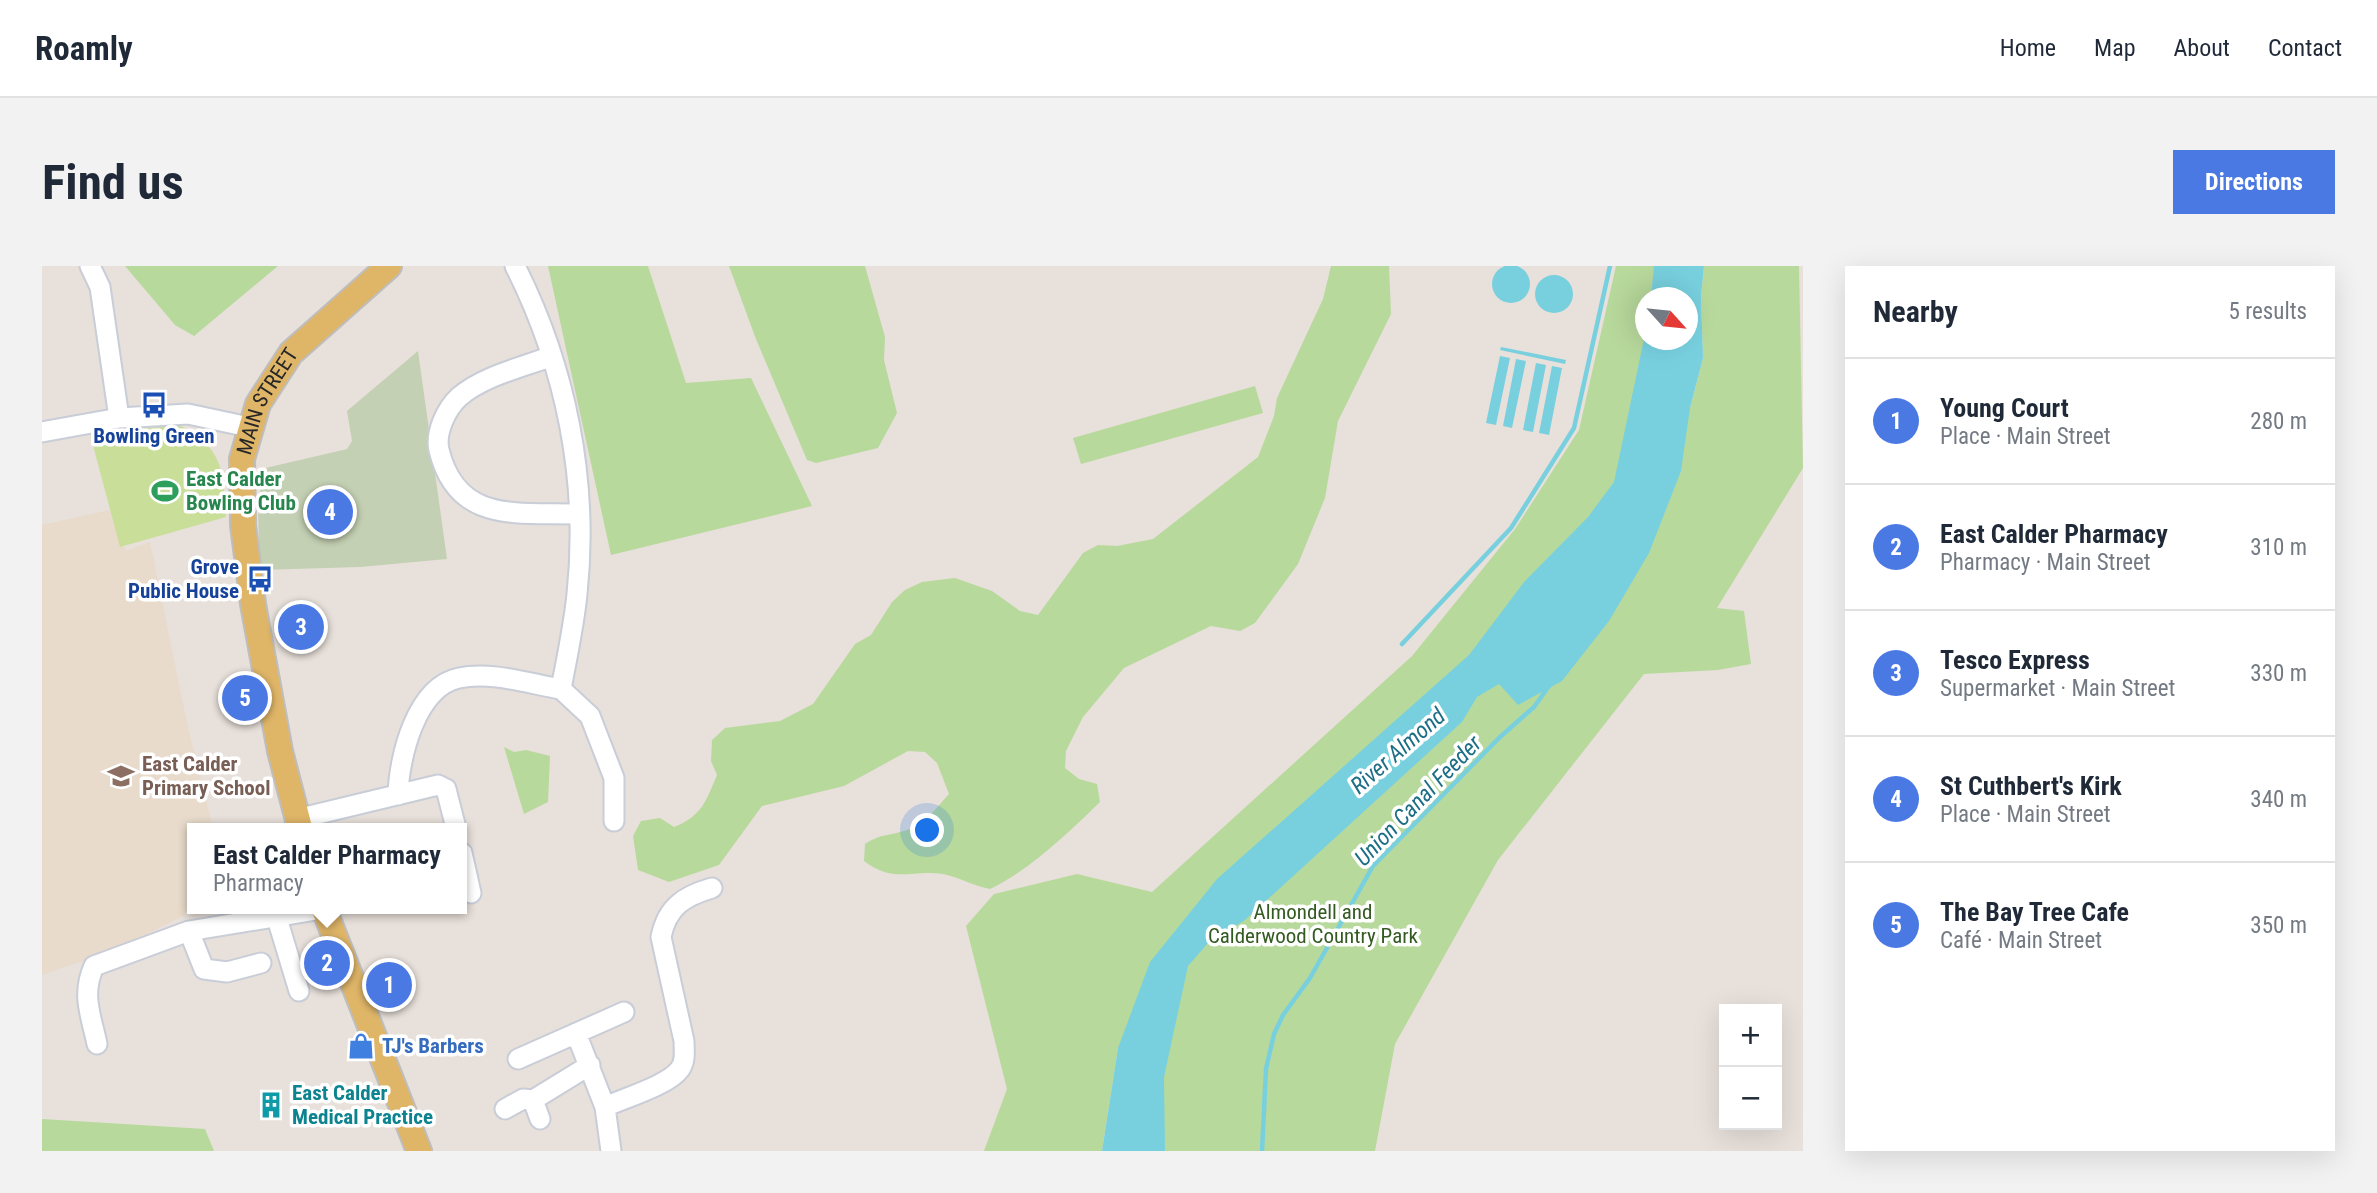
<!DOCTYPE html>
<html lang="en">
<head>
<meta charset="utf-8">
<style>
	:root { --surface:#fff; --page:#f2f2f3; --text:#1f2937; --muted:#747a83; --line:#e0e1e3; --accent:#4b79e4 }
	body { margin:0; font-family:"Roboto Condensed",sans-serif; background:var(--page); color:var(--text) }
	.controls { position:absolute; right:21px; bottom:21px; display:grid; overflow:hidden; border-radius:0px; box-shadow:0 7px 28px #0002 }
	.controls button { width:63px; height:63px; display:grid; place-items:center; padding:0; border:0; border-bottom:2px solid var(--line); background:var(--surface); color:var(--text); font:35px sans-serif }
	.compass { position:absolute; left:1593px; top:21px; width:63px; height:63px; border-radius:50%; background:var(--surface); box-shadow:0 7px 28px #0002; rotate:117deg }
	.you { position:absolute; left:886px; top:565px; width:24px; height:24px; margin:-18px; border:5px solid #fff; border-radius:50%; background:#1a73e8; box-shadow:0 0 0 10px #1a73e833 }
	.badge { display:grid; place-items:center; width:46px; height:46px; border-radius:50%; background:var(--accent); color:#fff; font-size:23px; font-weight:700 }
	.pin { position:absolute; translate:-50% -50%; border:4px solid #fff; box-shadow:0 2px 7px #0006 }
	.popup { position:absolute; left:145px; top:557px; width:280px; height:91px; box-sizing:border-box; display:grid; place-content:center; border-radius:0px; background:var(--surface); filter:drop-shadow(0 2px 5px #0005); font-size:23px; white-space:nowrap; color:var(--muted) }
	.popup b { font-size:26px; color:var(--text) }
	.popup::after { content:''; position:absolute; left:50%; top:100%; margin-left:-14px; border:14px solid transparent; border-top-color:var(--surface) }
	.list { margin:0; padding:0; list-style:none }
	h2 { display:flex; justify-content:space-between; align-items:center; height:91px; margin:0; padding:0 28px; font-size:30px }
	h2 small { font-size:23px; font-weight:400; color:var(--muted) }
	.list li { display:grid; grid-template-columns:46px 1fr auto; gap:21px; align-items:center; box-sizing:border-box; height:126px; padding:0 28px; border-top:2px solid var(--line) }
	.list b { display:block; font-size:26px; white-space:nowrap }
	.list p { margin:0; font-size:23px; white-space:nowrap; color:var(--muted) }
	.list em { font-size:23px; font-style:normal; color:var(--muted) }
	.map { position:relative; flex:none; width:1761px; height:885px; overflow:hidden; border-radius:0px }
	header { display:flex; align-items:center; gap:42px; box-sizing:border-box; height:98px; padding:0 35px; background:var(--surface); border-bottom:2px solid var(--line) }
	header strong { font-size:33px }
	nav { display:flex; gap:38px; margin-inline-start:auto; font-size:24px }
	.intro { display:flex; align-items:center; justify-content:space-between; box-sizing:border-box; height:168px; padding:0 42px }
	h1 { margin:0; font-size:49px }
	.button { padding:18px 32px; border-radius:0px; background:var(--accent); color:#fff; font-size:24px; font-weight:700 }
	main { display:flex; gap:42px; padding:0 42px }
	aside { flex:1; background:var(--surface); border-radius:0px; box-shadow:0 7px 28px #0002 }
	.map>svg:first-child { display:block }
</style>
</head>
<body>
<header>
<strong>Roamly</strong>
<nav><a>Home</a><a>Map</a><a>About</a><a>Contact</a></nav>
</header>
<div class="intro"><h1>Find us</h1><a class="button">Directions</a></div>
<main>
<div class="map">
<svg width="1761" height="885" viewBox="0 0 1761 885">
	<rect width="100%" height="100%" fill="#e8e0da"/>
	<path fill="#e8dbcb" d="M 68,244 L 84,285 L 108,276 L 145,457 L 171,562 L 150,562 L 150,633 L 143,649 L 73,684 L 0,709 L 0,259 Z"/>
	<path fill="#b8d99c" d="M 83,0 L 236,0 L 152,70 L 133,59 Z
		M 506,0 L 606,0 L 644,117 L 709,112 L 770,240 L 569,289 Z
		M 687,0 L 823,0 L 843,71 L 842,94 L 855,147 L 836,182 L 774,197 L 765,194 L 714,73 Z
		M 1289,0 L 1347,0 L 1349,48 L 1296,155 L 1283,232 L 1256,298 L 1213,357 L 1198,365 L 1169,360 L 1082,402 L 1041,451 L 1024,485 L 1023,502 L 1037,513 L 1055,518 L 1058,536 C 1026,567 988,604 948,623 C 931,620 917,611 901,608 C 868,603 853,618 822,595 L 823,578 C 840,567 848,570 865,564 C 882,559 895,541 907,528 L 895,497 L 883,486 L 866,485 L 802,520 L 720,540 L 677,599 L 627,616 L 596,604 L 591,570 L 599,555 L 618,552 L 632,561 C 660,550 664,535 675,509 L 669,495 L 670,474 L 683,462 L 738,455 L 771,438 L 813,378 L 829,369 L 850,336 L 863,324 L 880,316 L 913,312 L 950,325 L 978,345 L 996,349 L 1041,287 L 1056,279 L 1075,280 L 1111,273 L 1216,191 L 1232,150 L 1235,132 L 1281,33 Z
		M 1574,0 L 1630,0 L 1629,31 L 1604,32 L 1604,74 L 1648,142 L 1661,92 L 1659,30 L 1662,0 L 1757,0 L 1761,202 L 1675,342 L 1702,345 L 1709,398 L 1676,404 L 1602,408 L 1456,594 L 1353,778 L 1333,885 L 1083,885 L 1076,782 L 1060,885 L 942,885 L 965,823 L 924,660 L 952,628 L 1035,608 L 1110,626 L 1370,390 L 1473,263 L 1537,164 Z
		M 1213,120 L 1221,147 L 1039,198 L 1031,172 Z
		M 462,481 L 472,486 L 484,484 L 508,490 L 506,536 L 482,548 Z
		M 0,853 L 163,863 L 172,885 L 0,885 Z"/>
	<path fill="#c4d0b3" d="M 376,85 L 405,293 L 318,301 L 218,304 L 216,248 L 222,247 L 215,204 L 305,183 L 310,175 L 305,145 Z"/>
	<path fill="#c9df99" d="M 137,159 C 182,183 181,203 184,251 L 78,281 L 48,168 Z"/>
	<path fill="#78d0df" d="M1450 18a19 19 0 1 1 38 0a19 19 0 1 1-38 0Z
		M 1612,0 L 1662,0 L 1659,30 L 1661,92 L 1648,142 L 1639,205 L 1607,287 L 1567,355 L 1520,415 L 1476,439 L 1457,418 L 1435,431 L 1420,456 L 1203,654 L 1166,677 L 1146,700 L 1122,811 L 1123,885 L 1060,885 L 1076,782 L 1108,696 L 1175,613 L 1427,389 L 1482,316 L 1546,251 L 1572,216 L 1603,68 L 1604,74 L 1646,74 L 1646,32 L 1609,31 Z
		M1493 28a19 19 0 1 1 38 0a19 19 0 1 1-38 0Z
		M 1459,81 L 1524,94 L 1523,98 L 1458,84 Z
		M 1458,90 L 1468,92 L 1454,159 L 1444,157 Z
		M 1474,93 L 1484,95 L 1470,162 L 1461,160 Z
		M 1494,97 L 1504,99 L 1491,166 L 1481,164 Z
		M 1510,100 L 1520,102 L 1507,169 L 1497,167 Z"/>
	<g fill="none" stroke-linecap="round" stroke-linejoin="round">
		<path stroke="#78d0df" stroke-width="4.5" d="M 1360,378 L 1469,262 L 1532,162 L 1568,0
			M 1220,885 L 1224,803 L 1232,768 L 1241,749 L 1268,712 L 1331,600 L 1457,472 L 1492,441 L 1507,420"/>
		<g stroke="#c8cdd7" stroke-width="23">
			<path id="minor" d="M 48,0 L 58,21 L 77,152
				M 473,0 C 524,101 547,215 535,328 C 532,359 525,391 519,423
				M 510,90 C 481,101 441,110 417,131 C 404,143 393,167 397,184 C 415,258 475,246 536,248
				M 0,166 L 77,152 L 146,148 L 207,161
				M 519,423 L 548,450 L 572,512 L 572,555
				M 356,529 C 357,491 374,421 417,412 C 449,405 488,418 519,423
				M 255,553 L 396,519 L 404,523 L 414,562
				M 420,587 L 429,627
				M 234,649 L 257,725
				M 147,665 L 162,703 L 185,706 L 219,697
				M 534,767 L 563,841 L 569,885
				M 55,778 C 49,749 39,729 52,700 L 147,665 L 280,643
				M 476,793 L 582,746
				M 491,834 L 498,853
				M 563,841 C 582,832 627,819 638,803 C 644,794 642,785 642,775 L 619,671 C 625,641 642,630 670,622
				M 463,843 L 481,833 L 491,834 L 548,799"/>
		</g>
		<g stroke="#bebebe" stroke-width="28">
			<g id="major">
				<path id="s1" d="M 258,562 L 238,485 L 211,338 L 201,259 L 200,193 L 216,138 L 249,87 L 347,0"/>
				<path d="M 282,643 L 377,885"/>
			</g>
		</g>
		<use href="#minor" stroke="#fff" stroke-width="19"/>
		<use href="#major" stroke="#dfb568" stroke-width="24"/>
	</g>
	<defs>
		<g id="bus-bare" transform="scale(2.1)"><path d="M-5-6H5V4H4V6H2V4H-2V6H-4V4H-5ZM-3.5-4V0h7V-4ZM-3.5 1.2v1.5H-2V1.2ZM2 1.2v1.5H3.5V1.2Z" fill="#1a4fb4" stroke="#fff" stroke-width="2.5" paint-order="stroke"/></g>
		<g id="stadium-bare" transform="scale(2.1)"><path d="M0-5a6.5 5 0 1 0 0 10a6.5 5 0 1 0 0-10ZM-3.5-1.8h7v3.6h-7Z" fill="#2e9e5b" stroke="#fff" stroke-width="2.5" paint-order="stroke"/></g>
		<g id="school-bare" transform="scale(2.1)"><path d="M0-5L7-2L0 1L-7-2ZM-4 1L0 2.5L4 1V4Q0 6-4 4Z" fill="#8d6e63" stroke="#fff" stroke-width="2.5" paint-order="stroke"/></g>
		<g id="shop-bare" transform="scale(2.1)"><path d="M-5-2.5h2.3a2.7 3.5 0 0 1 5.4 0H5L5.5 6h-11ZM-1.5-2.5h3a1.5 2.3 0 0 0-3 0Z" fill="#3f7fe0" stroke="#fff" stroke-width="2.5" paint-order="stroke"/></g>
		<g id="building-bare" transform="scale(2.1)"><path d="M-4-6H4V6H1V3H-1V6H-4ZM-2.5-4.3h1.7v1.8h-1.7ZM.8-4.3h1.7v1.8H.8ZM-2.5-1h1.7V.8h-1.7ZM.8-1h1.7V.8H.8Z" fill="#0f9aa8" stroke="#fff" stroke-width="2.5" paint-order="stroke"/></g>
	</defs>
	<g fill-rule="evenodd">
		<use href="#bus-bare" x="112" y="139"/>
		<use href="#stadium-bare" x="123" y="225"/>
		<use href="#bus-bare" x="218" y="313"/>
		<use href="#school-bare" x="79" y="510"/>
		<use href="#shop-bare" x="319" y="780"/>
		<use href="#building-bare" x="229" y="839"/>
	</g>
	<g text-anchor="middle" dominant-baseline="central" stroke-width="7" stroke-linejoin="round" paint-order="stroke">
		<g font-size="21" fill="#272727" stroke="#fff">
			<text stroke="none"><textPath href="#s1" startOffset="438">MAIN STREET</textPath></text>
		</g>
		<g font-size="21" font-weight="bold" fill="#164399" stroke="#fff">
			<text x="112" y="170">Bowling Green</text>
			<text x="197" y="301" text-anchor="end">Grove<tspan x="197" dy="24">Public House</tspan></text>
		</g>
		<g font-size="21" font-weight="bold" fill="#27864d" stroke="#fff" text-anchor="start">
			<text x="144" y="213">East Calder<tspan x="144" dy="24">Bowling Club</tspan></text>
		</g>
		<g font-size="21" font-weight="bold" fill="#785e54" stroke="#fff" text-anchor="start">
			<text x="100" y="498">East Calder<tspan x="100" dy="24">Primary School</tspan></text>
		</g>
		<g font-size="21" fill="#335a21" stroke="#fff">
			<text x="1271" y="646">Almondell and<tspan x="1271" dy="24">Calderwood Country Park</tspan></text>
		</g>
		<g font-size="21" font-weight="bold" fill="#366cbe" stroke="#fff" text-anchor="start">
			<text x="340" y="780">TJ's Barbers</text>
		</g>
		<g font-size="21" font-weight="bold" fill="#0d838f" stroke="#fff" text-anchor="start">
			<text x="250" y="827">East Calder<tspan x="250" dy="24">Medical Practice</tspan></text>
		</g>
		<g font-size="23" font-style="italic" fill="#1c6e86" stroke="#fff">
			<text transform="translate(1356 485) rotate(-41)">River Almond</text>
			<text transform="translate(1376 535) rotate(-46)">Union Canal Feeder</text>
		</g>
	</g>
</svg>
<div class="controls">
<button>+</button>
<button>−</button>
</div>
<svg class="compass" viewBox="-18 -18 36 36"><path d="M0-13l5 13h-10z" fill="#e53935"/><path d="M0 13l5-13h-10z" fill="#747a83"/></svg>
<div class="you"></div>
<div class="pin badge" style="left:347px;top:719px">1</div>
<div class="pin badge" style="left:285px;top:697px">2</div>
<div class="popup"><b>East Calder Pharmacy</b>Pharmacy</div>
<div class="pin badge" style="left:259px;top:361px">3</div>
<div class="pin badge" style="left:288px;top:246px">4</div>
<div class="pin badge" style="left:203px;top:432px">5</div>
</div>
<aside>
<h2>Nearby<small>5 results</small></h2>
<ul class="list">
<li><span class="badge">1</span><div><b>Young Court</b><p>Place · Main Street</p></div><em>280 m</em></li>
<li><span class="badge">2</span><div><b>East Calder Pharmacy</b><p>Pharmacy · Main Street</p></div><em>310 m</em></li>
<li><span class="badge">3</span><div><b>Tesco Express</b><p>Supermarket · Main Street</p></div><em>330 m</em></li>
<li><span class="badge">4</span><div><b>St Cuthbert's Kirk</b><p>Place · Main Street</p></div><em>340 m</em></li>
<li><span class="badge">5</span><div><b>The Bay Tree Cafe</b><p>Café · Main Street</p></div><em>350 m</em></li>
</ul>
</aside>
</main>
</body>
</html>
